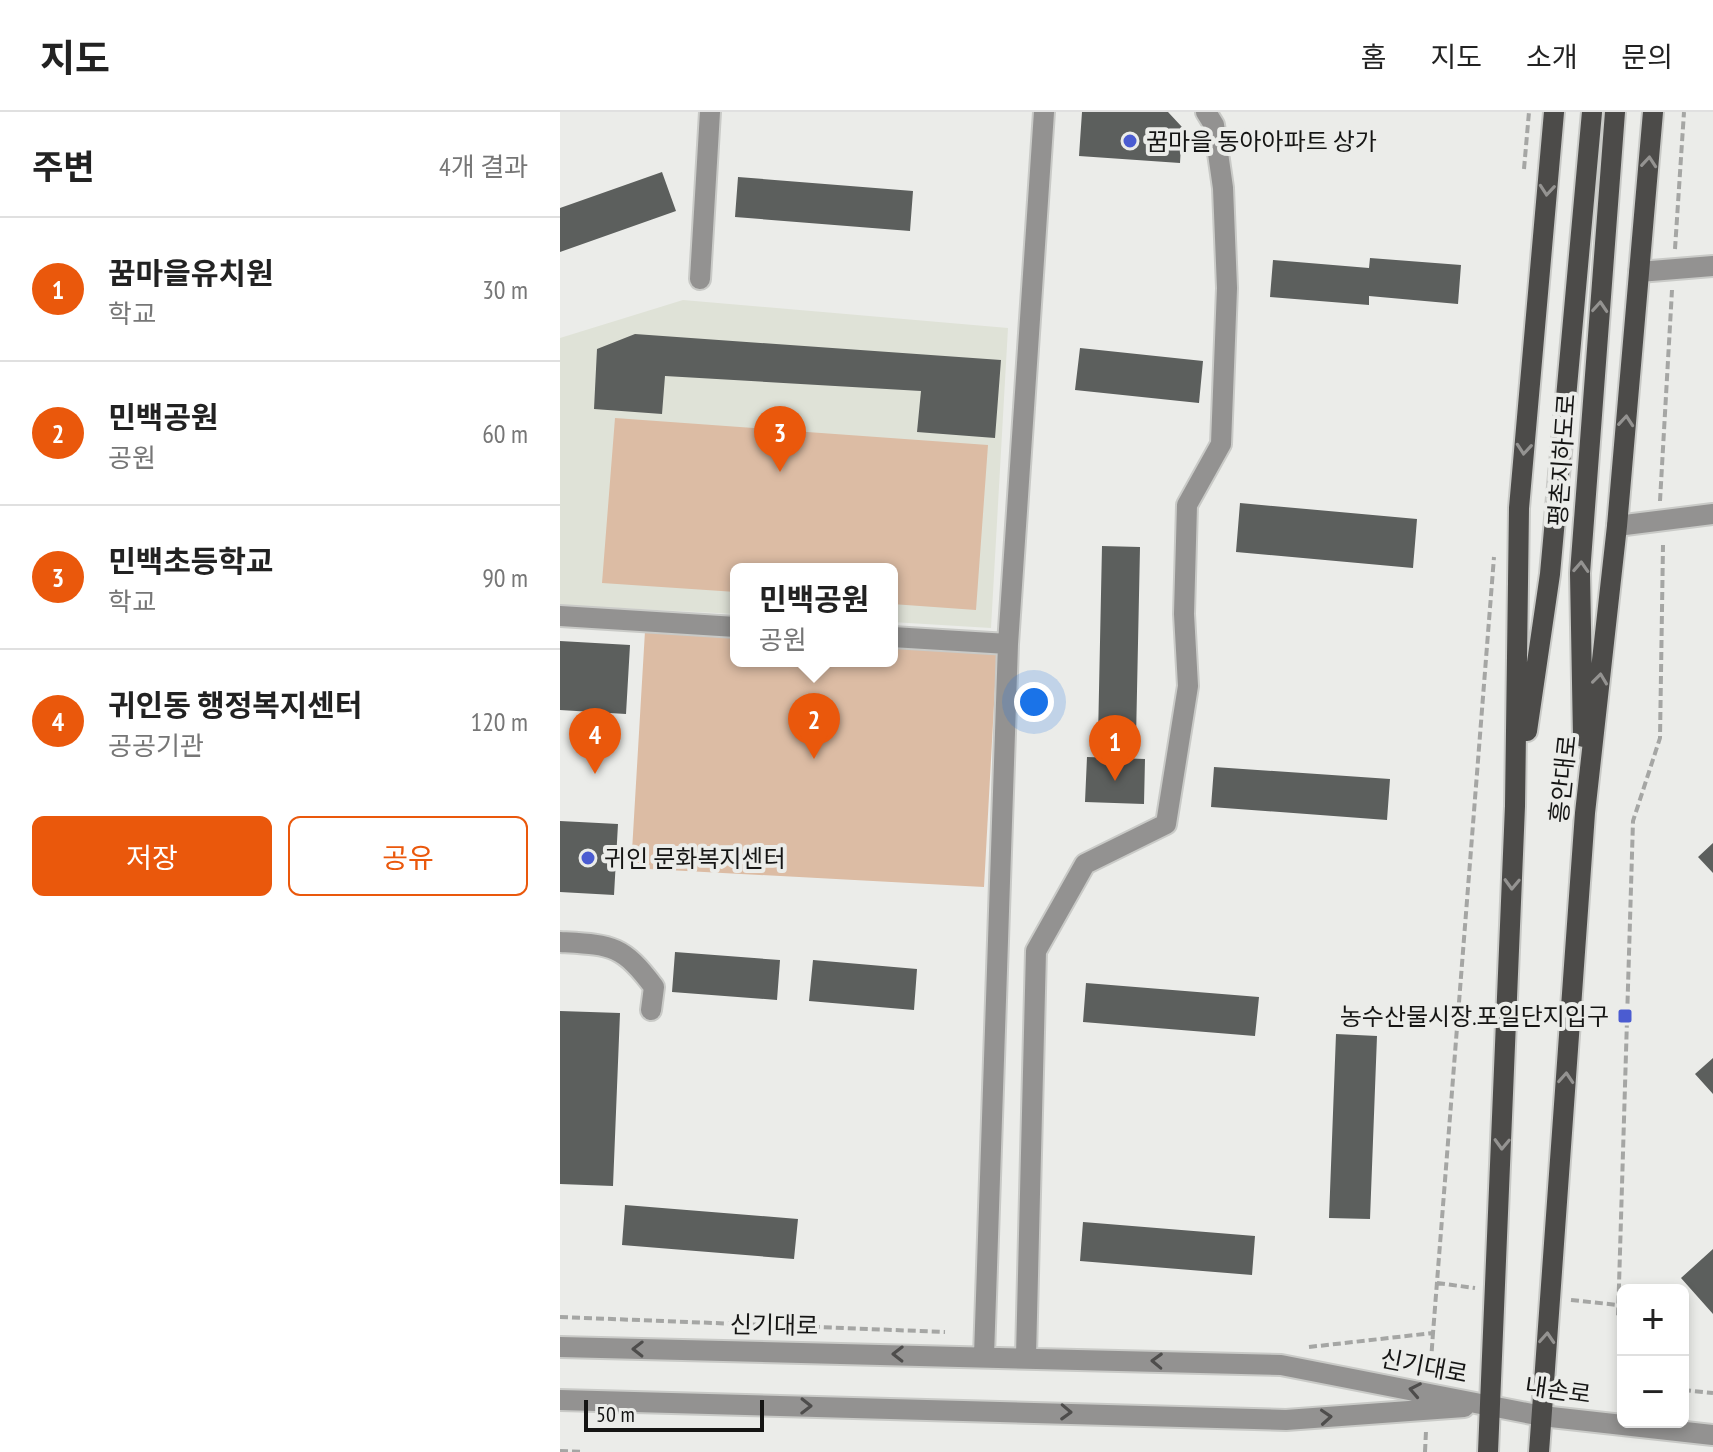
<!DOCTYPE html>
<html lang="ko">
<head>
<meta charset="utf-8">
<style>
	:root { --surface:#fff; --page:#f2f2f2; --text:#222; --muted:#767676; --line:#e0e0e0; --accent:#ea580c }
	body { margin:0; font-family:"PT Sans Narrow","Noto Sans KR",sans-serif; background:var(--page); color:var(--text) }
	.controls { position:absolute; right:24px; bottom:24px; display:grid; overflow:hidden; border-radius:12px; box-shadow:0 4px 12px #0003 }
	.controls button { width:72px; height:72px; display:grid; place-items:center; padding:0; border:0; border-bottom:2px solid var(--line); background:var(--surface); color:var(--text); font:40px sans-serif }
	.scale { position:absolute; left:24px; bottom:20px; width:180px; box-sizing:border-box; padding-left:8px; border:4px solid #151514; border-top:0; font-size:22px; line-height:28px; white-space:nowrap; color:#151514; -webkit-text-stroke:6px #ebece9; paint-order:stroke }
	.you { position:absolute; left:474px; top:590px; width:28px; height:28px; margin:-20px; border:6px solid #fff; border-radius:50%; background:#1a73e8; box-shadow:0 0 0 12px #1a73e833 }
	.badge { display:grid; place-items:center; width:52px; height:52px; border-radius:50%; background:var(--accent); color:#fff; font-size:26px; font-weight:700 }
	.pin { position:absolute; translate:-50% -66px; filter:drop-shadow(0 2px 4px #0008) }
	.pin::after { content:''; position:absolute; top:42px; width:28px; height:24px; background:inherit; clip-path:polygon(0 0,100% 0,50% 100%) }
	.popup { position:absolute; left:170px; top:451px; width:168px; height:104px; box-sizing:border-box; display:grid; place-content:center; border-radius:12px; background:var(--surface); filter:drop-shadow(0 2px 6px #0005); font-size:26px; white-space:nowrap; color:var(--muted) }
	.popup b { font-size:30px; color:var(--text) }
	.popup::after { content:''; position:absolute; left:50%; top:100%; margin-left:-16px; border:16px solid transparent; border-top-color:var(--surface) }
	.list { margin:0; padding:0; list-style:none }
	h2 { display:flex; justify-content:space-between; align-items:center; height:104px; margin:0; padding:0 32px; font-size:34px }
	h2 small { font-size:26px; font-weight:400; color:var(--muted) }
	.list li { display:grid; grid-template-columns:52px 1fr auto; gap:24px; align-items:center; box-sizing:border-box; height:144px; padding:0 32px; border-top:2px solid var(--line) }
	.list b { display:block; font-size:30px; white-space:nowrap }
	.list p { margin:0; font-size:26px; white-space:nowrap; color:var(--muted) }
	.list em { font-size:26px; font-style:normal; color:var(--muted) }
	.actions { display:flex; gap:16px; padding:24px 32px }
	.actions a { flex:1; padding:18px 0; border:2px solid var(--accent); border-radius:12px; text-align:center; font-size:28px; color:var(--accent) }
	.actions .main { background:var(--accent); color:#fff }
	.map { position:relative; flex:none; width:1153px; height:1340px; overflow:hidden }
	header { display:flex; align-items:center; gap:48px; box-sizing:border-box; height:112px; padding:0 40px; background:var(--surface); border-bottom:2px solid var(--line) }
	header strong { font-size:38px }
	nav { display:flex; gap:44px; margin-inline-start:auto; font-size:28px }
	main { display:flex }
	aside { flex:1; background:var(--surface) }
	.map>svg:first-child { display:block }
</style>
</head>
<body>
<header>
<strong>지도</strong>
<nav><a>홈</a><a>지도</a><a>소개</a><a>문의</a></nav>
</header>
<main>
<aside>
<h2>주변<small>4개 결과</small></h2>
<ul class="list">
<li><span class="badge">1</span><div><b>꿈마을유치원</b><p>학교</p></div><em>30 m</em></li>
<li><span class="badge">2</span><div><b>민백공원</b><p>공원</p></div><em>60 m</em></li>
<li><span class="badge">3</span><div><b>민백초등학교</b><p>학교</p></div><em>90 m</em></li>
<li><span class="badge">4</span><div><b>귀인동 행정복지센터</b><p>공공기관</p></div><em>120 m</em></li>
</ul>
<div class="actions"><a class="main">저장</a><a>공유</a></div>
</aside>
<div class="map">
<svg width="1153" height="1340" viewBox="0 0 1153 1340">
	<rect width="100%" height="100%" fill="#ebece9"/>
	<path fill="#dfe2d7" d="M 123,188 L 448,216 L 431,516 L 332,510 L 332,457 L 176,457 L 176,502 L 0,493 L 0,226 Z"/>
	<path fill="#dcbca4" d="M 55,306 L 428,333 L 416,498 L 332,492 L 332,457 L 176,457 L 176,480 L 42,471 Z
		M 85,519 L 176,524 L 176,549 L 332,549 L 332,533 L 437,538 L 424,775 L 71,756 Z"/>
	<path fill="#5c5f5d" d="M 522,0 L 608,0 L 622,15 L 620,51 L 519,44 Z
		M 102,60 L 116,99 L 0,140 L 0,96 Z
		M 178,65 L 353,79 L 350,119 L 175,105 Z
		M 810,146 L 901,153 L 898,192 L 809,184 L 809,193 L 710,185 L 713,148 L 809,156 Z
		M 75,222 L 441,248 L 435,326 L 357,320 L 361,279 L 105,264 L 102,302 L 34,297 L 37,237 Z
		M 520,236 L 643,249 L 639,291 L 515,278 Z
		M 680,391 L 857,407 L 853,456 L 676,440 Z
		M 542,434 L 580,435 L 576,627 L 538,626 Z
		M 0,529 L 70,533 L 66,602 L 0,598 Z
		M 527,645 L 585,647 L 584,692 L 525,690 Z
		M 654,655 L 830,667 L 827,708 L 651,695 Z
		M 0,709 L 58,712 L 54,783 L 0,780 Z
		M 1153,731 L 1153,761 L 1138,745 Z
		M 115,840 L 220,848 L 217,888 L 112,880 Z
		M 253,848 L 357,857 L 354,898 L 249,889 Z
		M 526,871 L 699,885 L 695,924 L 523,910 Z
		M 0,899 L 60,901 L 53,1074 L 0,1072 Z
		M 776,922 L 817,924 L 810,1107 L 769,1106 Z
		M 1153,946 L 1153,982 L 1135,962 Z
		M 65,1093 L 238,1107 L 234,1147 L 62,1133 Z
		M 523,1110 L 695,1124 L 692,1163 L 520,1149 Z
		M 1153,1137 L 1153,1202 L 1121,1166 Z"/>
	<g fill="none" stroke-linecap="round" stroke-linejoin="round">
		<g stroke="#c9cac7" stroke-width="24">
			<path id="minor" d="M 1079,160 L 1153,154
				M 140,167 L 150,0
				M 1057,414 L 1153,402
				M 0,504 L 176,515
				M 332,525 L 448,532
				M 0,830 C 51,833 62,832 94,875 L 91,898
				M 0,1235 L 721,1253 L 982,1304 L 1153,1323
				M 424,1244 L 448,532 L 484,0
				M 466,1244 L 476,839 L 525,752 L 606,712 L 628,574 L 624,502 L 627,393 L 661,332 L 667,176 L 663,76 L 654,13 L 646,0
				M 0,1288 L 726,1308 L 904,1295"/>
		</g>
		<g stroke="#c9cac7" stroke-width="24">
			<path id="major" d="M 967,619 L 990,462 L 1032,0
				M 1023,625 L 1020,461 L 1055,0
				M 928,1340 L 955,694 L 959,396 L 994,0
				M 979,1340 L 1025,701 L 1057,414 L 1093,0"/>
		</g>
		<path stroke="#a5a6a4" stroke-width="4" stroke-dasharray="8 4" stroke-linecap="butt" d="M 964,57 L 969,0
			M 1115,137 L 1124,0
			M 1100,389 L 1112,178
			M 877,1171 L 915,1176
			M 1011,1188 L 1058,1193
			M 0,1205 L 385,1220
			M 1063,1214 L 1058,1206 L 1073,709 L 1100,626 L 1103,433
			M 749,1235 L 873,1221 L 934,445
			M 870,1263 L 873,1221
			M 1123,1278 L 1153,1281
			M 0,1339 L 23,1340
			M 865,1340 L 866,1319"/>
		<use href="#minor" stroke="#939291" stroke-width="20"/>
		<use href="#major" stroke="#4c4b49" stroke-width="20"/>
	</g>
	<defs><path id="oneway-chevron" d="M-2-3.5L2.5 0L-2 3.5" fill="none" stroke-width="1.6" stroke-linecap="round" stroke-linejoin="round" transform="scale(2)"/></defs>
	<g stroke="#949391">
		<use href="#oneway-chevron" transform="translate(1089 50) rotate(-85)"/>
		<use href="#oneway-chevron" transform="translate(987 78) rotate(95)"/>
		<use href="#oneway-chevron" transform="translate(1040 195) rotate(-86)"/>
		<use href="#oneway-chevron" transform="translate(1066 309) rotate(-85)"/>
		<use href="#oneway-chevron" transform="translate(964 337) rotate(95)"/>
		<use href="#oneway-chevron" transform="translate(1021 455) rotate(-87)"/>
		<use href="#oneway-chevron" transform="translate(1040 567) rotate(-83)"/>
		<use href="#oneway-chevron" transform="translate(952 772) rotate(92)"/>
		<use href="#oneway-chevron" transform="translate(1006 966) rotate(-86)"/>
		<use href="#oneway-chevron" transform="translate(942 1032) rotate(92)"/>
		<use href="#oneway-chevron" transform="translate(987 1226) rotate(-86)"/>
	</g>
	<g stroke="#4e4d4c">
		<use href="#oneway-chevron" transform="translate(78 1237) rotate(-179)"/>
		<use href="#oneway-chevron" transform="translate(338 1242) rotate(-179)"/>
		<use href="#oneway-chevron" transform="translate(597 1249) rotate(-178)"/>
		<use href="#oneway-chevron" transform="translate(855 1278) rotate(-169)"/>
		<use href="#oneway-chevron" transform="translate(246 1294) rotate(1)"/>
		<use href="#oneway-chevron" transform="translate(506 1300) rotate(2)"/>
		<use href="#oneway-chevron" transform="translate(766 1305) rotate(-4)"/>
	</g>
	<g fill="#4b5cd1" stroke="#ebece9" stroke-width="3">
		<circle cx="570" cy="29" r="8"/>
		<circle cx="28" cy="746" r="8"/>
		<rect x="1057" y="896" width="16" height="16" rx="4"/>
	</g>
	<g text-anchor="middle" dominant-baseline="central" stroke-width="8" stroke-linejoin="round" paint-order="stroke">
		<g font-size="24" fill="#151514" stroke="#ebece9" text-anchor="start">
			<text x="586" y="29">꿈마을 동아아파트 상가</text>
			<text x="44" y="746">귀인 문화복지센터</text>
			<text x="1049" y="904" text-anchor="end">농수산물시장.포일단지입구</text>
		</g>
		<g font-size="24" fill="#151514" stroke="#ebece9">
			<text transform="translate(1002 348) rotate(-86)">평촌지하도로</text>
			<text transform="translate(1003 667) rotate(-84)">흥안대로</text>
			<text transform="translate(214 1213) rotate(1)">신기대로</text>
			<text transform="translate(864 1254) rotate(11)">신기대로</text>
			<text transform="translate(998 1278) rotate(8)">내손로</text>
		</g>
	</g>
</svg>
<div class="controls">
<button>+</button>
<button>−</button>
</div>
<div class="scale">50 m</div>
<div class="you"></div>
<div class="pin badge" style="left:555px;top:669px">1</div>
<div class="pin badge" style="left:254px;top:647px">2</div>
<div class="popup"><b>민백공원</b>공원</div>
<div class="pin badge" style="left:220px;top:360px">3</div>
<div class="pin badge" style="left:35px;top:662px">4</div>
</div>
</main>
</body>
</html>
